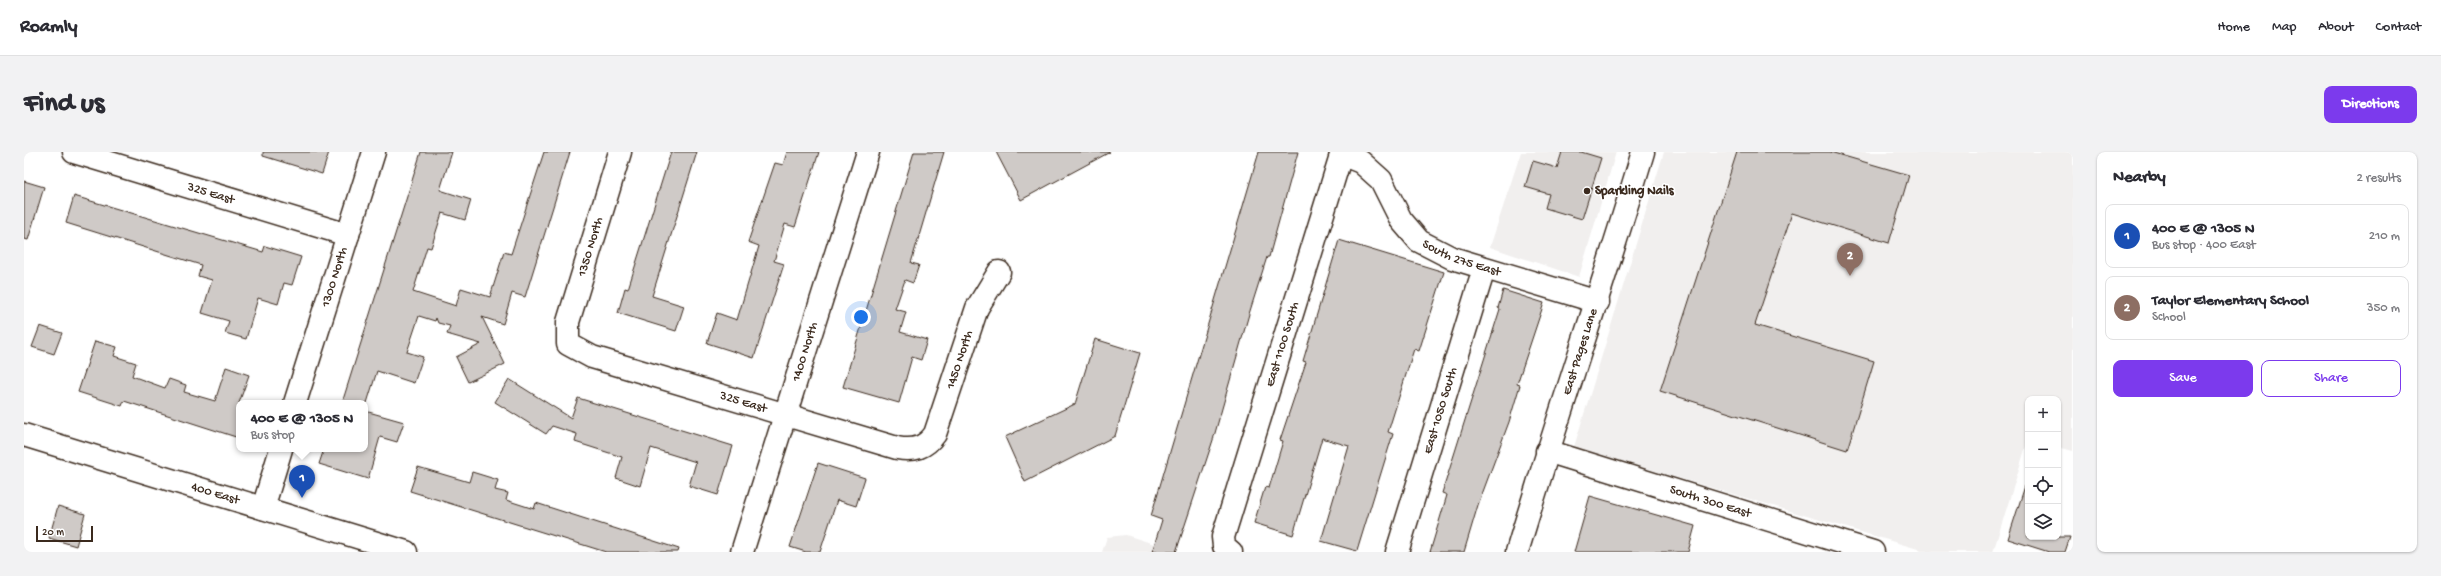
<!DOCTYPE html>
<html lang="en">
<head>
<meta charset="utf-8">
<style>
	:root { --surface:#fff; --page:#f2f2f3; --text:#2b2b33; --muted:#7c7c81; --line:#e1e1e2; --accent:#7c3aed }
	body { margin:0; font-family:"Gochi Hand",sans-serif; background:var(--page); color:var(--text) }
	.controls { position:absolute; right:12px; bottom:12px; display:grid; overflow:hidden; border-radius:8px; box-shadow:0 1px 3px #0004 }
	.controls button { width:36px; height:36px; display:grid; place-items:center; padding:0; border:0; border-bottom:1px solid var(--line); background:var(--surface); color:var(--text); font:20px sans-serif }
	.scale { position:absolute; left:12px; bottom:10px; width:57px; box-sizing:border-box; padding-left:4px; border:2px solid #3b2a1e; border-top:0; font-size:11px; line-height:14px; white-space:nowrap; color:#3b2a1e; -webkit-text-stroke:3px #fff; paint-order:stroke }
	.you { position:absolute; left:837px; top:165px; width:14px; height:14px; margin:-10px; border:3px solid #fff; border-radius:50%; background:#1a73e8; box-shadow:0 0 0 6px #1a73e833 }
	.badge { display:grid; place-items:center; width:26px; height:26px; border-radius:50%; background:var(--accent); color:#fff; font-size:13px; font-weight:700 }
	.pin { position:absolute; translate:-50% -33px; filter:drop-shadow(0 1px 2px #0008) }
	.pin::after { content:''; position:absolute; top:21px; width:14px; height:12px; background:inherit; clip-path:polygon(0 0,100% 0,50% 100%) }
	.popup { position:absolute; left:212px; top:248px; width:132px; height:52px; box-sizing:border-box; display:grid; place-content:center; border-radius:8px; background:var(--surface); filter:drop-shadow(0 1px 3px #0005); font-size:13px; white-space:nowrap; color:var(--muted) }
	.popup b { font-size:15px; color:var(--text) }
	.popup::after { content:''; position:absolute; left:50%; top:100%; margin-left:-8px; border:8px solid transparent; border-top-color:var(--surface) }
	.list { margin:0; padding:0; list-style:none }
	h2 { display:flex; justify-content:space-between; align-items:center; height:52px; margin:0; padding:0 16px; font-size:17px }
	h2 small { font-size:13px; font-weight:400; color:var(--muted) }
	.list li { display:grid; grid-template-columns:26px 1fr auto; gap:12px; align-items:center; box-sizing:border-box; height:64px; margin:0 8px 8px; padding:0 8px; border:1px solid var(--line); border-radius:8px }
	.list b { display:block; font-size:15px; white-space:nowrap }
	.list p { margin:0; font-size:13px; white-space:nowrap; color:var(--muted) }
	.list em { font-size:13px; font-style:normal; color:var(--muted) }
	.actions { display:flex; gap:8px; padding:12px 16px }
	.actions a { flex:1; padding:9px 0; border:1px solid var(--accent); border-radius:8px; text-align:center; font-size:14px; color:var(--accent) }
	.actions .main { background:var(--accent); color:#fff }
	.icon { flex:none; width:22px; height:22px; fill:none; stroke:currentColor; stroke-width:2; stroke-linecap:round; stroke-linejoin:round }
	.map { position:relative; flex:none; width:2049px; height:400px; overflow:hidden; border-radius:8px }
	header { display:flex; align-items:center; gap:24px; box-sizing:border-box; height:56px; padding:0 20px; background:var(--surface); border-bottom:1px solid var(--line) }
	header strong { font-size:19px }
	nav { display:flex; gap:22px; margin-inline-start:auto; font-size:14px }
	.intro { display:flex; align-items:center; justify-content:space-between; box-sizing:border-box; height:96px; padding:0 24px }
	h1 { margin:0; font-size:28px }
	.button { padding:10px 18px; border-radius:8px; background:var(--accent); color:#fff; font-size:14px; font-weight:700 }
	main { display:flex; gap:24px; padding:0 24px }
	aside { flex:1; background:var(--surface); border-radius:8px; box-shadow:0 1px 3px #0004 }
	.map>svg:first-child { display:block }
</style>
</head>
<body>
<header>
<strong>Roamly</strong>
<nav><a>Home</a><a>Map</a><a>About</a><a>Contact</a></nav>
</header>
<div class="intro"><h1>Find us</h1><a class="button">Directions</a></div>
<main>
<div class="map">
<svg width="2049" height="400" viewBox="0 0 2049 400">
	<rect width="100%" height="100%" fill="#fff"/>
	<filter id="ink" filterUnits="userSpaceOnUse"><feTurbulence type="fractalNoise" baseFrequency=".025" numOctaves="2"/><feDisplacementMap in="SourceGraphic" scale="8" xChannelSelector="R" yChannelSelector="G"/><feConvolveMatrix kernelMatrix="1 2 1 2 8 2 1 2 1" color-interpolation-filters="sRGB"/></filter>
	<g filter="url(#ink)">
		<path fill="#f1efee" d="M 1497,0 L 1592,0 L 1555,125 L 1466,95 Z
			M 1640,0 L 2049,0 L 2049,299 L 2034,295 L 2034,247 L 2004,247 L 2004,288 L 1969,400 L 1904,400 L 1550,295 Z
			M 1102,383 L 1155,400 L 1078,400 L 1083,385 Z"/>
		<path fill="#cfcac7" stroke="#3b2a1e" d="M 239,0 L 305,0 L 298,22 L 239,4 Z
			M 397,0 L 428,0 L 416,38 L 447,48 L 441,68 L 418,61 L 407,96 L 403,95 L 389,140 L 432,154 L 437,136 L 466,145 L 480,100 L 487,102 L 520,0 L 546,0 L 501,145 L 488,141 L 479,172 L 458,165 L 481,212 L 444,230 L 432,205 L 457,192 L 423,182 L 426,174 L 414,171 L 412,166 L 411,169 L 395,164 L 383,200 L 399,205 L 390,231 L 353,219 L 343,251 L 318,251 Z
			M 647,0 L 673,0 L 628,144 L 660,154 L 652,179 L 594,161 L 601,136 L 604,137 Z
			M 763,0 L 795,0 L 771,75 L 761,72 L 750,109 L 760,112 L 730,206 L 683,191 L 693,161 L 713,168 L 735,94 L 724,90 L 751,11 L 759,13 Z
			M 890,0 L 920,0 L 887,111 L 895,113 L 889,131 L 881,128 L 871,157 L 882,160 L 876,180 L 903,188 L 897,208 L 888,205 L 875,251 L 819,235 Z
			M 972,0 L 1086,0 L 997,48 Z
			M 1235,0 L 1274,0 L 1245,105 L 1243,105 L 1225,162 L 1189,288 L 1152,400 L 1128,400 L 1138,368 L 1127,364 Z
			M 1538,0 L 1557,0 L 1577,6 L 1558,67 L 1521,56 L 1525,42 L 1501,35 L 1509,9 L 1533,16 Z
			M 1713,0 L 1806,0 L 1885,23 L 1865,91 L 1768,61 L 1731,173 L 1850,209 L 1823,298 L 1636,239 Z
			M 0,29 L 20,35 L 4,88 L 0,87 Z
			M 50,44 L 239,100 L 241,94 L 277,105 L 268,133 L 260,131 L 254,152 L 234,146 L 222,187 L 201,181 L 205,169 L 178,161 L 188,128 L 174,124 L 177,113 L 42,71 Z
			M 1315,88 L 1420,120 L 1395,199 L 1390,197 L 1364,280 L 1369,282 L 1333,399 L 1297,389 L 1325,294 L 1298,286 L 1269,383 L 1230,371 L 1241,335 L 1245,336 L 1259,289 L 1256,288 L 1282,210 L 1279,209 Z
			M 1479,138 L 1520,151 L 1493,232 L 1496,233 L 1485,270 L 1454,353 L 1440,400 L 1406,400 L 1423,343 L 1418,341 L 1476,157 L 1474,156 Z
			M 16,174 L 38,181 L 30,202 L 8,195 Z
			M 1071,187 L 1116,201 L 1091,284 L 1001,330 L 981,285 L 1051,252 Z
			M 71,189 L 93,195 L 90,204 L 112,211 L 108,224 L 141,236 L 145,227 L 162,233 L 160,240 L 191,249 L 202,215 L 225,223 L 215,251 L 215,286 L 100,249 L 98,254 L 54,240 Z
			M 485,227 L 547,266 L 554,246 L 709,294 L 694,343 L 665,334 L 672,310 L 627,296 L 616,334 L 592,326 L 598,305 L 551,290 L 553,282 L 528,274 L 522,282 L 471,250 Z
			M 341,259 L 380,270 L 373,290 L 356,285 L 344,327 L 295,312 L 300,297 L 341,297 Z
			M 794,311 L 841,326 L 832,354 L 813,348 L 796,400 L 782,400 L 766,395 Z
			M 394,315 L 445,330 L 448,320 L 474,328 L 471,338 L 484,341 L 482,348 L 510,357 L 512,351 L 655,397 L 654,400 L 582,400 L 386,339 Z
			M 2001,334 L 2004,335 L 2004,385 L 2046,385 L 2041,400 L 2025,400 L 1984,387 Z
			M 1566,344 L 1671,374 L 1664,400 L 1550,400 Z
			M 34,354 L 61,362 L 52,394 L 25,386 Z"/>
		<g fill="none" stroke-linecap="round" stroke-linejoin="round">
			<g stroke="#3b2a1e" stroke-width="25">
				<g id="minor">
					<path id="s1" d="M 50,0 L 324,83"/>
					<path id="s2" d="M 596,0 L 544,170 L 544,192 L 568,205 L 873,296 C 890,299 901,296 911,282 L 953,156 L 975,120"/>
					<path id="s3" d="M 1317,2 L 1337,10 L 1357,28 L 1377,68 L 1395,89 L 1428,106 L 1574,150"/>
					<path id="s4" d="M 271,251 L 350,0"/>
					<path id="s5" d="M 1523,299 L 1849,400"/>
					<path d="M 239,356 L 257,297"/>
					<path id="s6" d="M 718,400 L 844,0"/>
					<path id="s7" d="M 1207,400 L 1200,394 L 1199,385 L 1318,0"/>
					<path id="s8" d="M 1373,400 L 1460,117"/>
				</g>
			</g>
			<g stroke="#3b2a1e" stroke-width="25">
				<g id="major">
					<path id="s9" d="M 0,283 L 382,400"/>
					<path id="s10" d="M 1493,400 C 1533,266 1579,134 1619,0"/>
				</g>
			</g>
			<use href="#minor" stroke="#fff" stroke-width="22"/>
			<use href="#major" stroke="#fff" stroke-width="22"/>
		</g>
	</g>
	<circle fill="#3b2a1e" stroke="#fff" stroke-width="1.5" cx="1563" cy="39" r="4"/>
	<g text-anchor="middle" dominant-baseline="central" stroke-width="3" stroke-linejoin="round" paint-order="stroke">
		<g font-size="13" font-weight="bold" fill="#3b2a1e" stroke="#fff" text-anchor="start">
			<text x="1571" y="39">Sparkling Nails</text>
		</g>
		<g font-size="13" fill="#3b2a1e" stroke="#fff">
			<text stroke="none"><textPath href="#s1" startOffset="143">325 East</textPath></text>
			<text transform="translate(567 95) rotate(-73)">1350 North</text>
			<text stroke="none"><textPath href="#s3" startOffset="167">South 275 East</textPath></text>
			<text stroke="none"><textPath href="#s4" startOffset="132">1300 North</textPath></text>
			<text stroke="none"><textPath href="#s7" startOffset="220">East 1100 South</textPath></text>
			<text stroke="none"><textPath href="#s6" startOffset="210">1400 North</textPath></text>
			<text stroke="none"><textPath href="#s10" startOffset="210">East Pages Lane</textPath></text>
			<text stroke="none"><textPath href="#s2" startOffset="667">1450 North</textPath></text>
			<text stroke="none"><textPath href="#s2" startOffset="385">325 East</textPath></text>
			<text stroke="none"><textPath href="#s8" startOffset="148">East 1050 South</textPath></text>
			<text stroke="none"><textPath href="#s9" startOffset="200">400 East</textPath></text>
			<text stroke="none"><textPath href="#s5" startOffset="171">South 300 East</textPath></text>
		</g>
	</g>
</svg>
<div class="controls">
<button>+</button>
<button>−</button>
<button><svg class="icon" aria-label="locate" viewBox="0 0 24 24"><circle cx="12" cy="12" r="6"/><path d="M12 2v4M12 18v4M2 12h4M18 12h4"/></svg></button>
<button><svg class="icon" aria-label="layers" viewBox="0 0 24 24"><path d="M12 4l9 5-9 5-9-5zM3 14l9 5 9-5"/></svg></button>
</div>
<div class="scale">20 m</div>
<div class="you"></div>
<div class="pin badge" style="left:278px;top:346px;background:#1a4fb4">1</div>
<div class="popup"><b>400 E @ 1305 N</b>Bus stop</div>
<div class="pin badge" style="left:1826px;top:124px;background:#8d6e63">2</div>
</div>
<aside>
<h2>Nearby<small>2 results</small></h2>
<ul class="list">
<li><span class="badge" style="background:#1a4fb4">1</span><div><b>400 E @ 1305 N</b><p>Bus stop · 400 East</p></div><em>210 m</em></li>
<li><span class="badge" style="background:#8d6e63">2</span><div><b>Taylor Elementary School</b><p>School</p></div><em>350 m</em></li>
</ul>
<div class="actions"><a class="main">Save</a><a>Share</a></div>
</aside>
</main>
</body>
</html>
